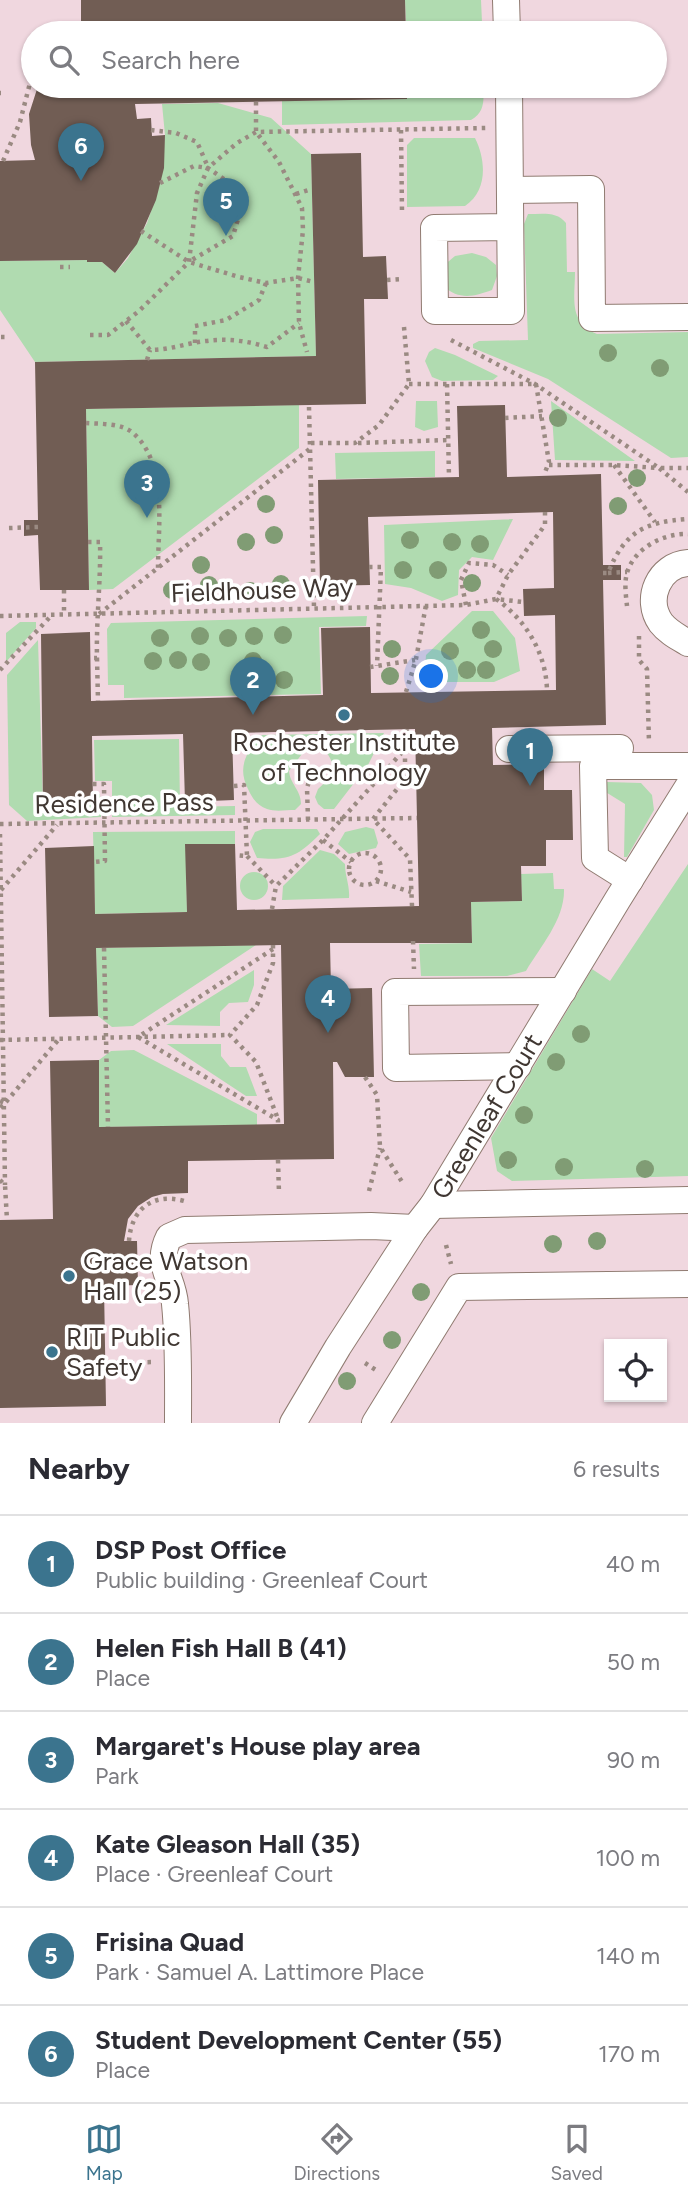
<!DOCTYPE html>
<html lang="en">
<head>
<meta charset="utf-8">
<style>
	:root { --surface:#fff; --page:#f2f2f3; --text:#2b2b33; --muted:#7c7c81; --line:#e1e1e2; --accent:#3b748e }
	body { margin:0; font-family:Figtree,sans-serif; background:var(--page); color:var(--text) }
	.controls { position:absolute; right:21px; bottom:21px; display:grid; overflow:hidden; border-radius:0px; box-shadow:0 2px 5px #0004 }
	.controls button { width:63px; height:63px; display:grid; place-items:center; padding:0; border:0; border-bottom:2px solid var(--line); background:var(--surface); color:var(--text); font:35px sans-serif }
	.you { position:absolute; left:432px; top:677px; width:24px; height:24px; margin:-18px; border:5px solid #fff; border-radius:50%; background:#1a73e8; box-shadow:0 0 0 10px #1a73e833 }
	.badge { display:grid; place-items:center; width:46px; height:46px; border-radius:50%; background:var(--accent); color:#fff; font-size:23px; font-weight:700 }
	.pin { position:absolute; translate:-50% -58px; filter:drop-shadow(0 2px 4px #0008) }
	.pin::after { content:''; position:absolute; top:37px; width:24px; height:21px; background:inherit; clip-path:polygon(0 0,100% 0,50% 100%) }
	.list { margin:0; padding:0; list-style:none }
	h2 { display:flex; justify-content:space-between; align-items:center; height:91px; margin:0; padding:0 28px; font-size:30px }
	h2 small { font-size:23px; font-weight:400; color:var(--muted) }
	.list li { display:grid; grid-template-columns:46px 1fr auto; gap:21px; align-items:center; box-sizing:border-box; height:98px; padding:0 28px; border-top:2px solid var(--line) }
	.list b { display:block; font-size:26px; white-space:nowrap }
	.list p { margin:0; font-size:23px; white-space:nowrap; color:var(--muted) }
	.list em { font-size:23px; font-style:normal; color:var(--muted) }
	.icon { flex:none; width:38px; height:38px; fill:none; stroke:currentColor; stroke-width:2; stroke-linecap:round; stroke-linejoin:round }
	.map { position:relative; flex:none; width:688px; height:1423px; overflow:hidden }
	.search { position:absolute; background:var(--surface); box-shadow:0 2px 5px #0004; left:21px; right:21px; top:21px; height:77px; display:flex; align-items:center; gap:18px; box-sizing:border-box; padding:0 24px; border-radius:38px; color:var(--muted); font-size:26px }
	.sheet { height:679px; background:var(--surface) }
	nav { display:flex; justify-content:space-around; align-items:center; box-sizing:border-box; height:98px; border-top:2px solid var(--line); background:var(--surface); font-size:19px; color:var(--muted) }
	nav a { display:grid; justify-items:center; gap:4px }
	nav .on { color:var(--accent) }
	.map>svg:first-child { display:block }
</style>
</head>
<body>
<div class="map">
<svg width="688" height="1423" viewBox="0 0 688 1423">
	<rect width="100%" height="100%" fill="#fae3d8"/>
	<path fill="#f0d7df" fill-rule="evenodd" d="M 0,0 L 688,0 L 688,1423 L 0,1423 ZM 33,33 L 655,33 L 655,86 L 33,86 ZM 609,1344 L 662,1344 L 662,1397 L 609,1397 Z"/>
	<path fill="#b0dbb0" d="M 405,0 L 481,0 L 482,22 L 406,24 Z
		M 407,86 L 483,86 C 484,100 485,112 471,120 L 282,125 L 282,101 L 407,99 Z
		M 218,103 L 271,118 L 311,154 L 316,356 L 35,362 L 0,310 L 0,261 L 87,260 L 102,262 L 115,273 L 128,258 L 147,223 L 151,211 L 149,201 L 160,183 L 165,135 L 162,104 Z
		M 414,138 L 475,138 C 486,160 488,191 465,206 L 407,207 L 407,145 Z
		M 528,214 C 542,214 557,211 566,223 L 567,272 L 575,272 C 575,298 568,322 597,334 L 688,332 L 688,457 L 671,458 L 548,379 L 473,348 L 473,344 L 479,341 L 528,340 L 524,224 Z
		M 472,253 L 486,257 L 496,265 L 497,276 L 492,290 C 473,297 459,300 443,286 L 443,266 L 455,256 Z
		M 435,348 L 455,355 L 498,376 L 493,380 L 442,381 L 432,377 L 425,361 L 429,352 Z
		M 416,401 L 437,401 L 438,427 L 424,431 L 415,427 Z
		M 551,401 L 635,461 L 555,460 Z
		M 299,405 L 299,448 L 113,589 L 89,590 L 86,409 Z
		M 435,451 L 435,477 L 336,479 L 335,453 Z
		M 513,519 L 493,560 L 472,557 L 459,570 L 458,595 L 442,601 L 411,588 L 385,584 L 384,525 Z
		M 472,611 L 493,611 L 515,638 L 520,671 L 494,682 L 424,682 L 426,655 Z
		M 367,616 L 366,626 L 319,627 L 321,694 L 124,698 L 124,685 L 108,685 L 107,629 L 111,623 Z
		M 20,622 L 36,622 L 36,628 L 6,662 L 6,633 Z
		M 38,640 L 43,805 L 93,804 L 93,794 L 100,794 L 101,817 L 27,821 L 9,805 L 7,675 Z
		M 384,733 L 368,765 L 334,809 L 324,809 L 318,804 L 315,797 L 318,789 L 334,774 C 334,761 328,752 317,745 L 308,746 L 289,771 C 290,784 301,790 301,804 L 295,810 C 286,810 275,812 267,809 C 257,805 252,798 248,789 C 237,768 246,751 262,735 Z
		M 179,739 L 180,807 L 235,806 L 235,815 L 112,817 L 112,781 L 95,781 L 94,740 Z
		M 607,782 L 641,783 L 652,795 L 654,810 L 627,857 L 624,857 L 625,804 L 604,791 L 604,785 Z
		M 366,827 L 374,829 L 378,843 L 376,848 L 349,854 L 338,844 L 345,832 Z
		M 263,829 L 317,829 L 320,834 C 298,856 289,861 257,858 L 250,842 L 255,832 Z
		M 235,831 L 235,844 L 186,845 L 187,912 L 95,914 L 93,832 Z
		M 320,850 L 334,854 L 345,864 C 345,876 350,886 349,898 L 282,900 L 283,886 Z
		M 688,864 L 688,1176 L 512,1181 L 497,1171 L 491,1138 L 592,969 L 610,981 Z
		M240 886a14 14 0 1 1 28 0a14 14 0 1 1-28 0Z
		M 553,873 L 554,889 L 564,889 C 565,919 541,946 526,971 L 507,976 L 421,976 L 419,944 L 472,943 L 471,902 L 522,901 L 521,874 Z
		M 256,945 L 133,1026 L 112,1027 L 98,1016 L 96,948 Z
		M 254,970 L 254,985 L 248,1002 L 229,1003 L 220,1012 L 220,1026 L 166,1025 Z
		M 167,1044 L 221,1044 L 221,1056 L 230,1067 L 246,1067 L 257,1096 L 246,1096 Z
		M 134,1050 L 257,1114 L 257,1125 L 99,1127 L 99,1060 L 111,1051 Z"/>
	<path fill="#715d54" d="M 81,0 L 405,0 L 406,33 L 81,33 Z
		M 38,86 L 407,86 L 407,99 L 135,104 L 137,119 L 151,118 L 152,136 L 165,135 L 164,168 L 156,200 L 137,244 L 115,273 L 102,262 L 87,262 L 87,260 L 0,261 L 0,161 L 35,160 L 31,145 L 29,114 Z
		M 361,153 L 363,257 L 386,256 L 388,299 L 364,299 L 366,404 L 86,409 L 89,590 L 40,590 L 38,535 L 24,536 L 24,520 L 38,520 L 35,362 L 316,356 L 311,154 Z
		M 505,405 L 507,477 L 601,474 L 603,565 L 621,565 L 621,580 L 603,580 L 606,725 L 492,728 L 493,765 L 544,764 L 544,790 L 572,790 L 573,840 L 546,840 L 546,866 L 521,866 L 522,901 L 471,902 L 472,943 L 330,943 L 331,989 L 372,988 L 374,1077 L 345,1077 L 337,1062 L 333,1062 L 334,1159 L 188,1161 L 188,1193 L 163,1194 L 152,1197 L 138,1206 L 128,1219 L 124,1241 L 137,1241 L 138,1285 L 104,1286 L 106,1406 L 0,1408 L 0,1220 L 53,1219 L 50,1061 L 99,1060 L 99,1127 L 284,1124 L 281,945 L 96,948 L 98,1016 L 49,1017 L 45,848 L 94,846 L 95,914 L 187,912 L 185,844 L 235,844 L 237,910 L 419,906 L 415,729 L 232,733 L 234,800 L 185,802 L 183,734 L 92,736 L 93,804 L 43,806 L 41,634 L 90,632 L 91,701 L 323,695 L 321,628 L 370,627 L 371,693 L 556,690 L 555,615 L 524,616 L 523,589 L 554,588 L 553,512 L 368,517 L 370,585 L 320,586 L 318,480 L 459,477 L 457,406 Z"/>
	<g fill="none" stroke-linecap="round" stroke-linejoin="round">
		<g stroke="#907b71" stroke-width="28">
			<g id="minor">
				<path d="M 506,0 L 507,33"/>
				<path d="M 509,86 L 511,311 L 435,311 L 434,228 L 510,227"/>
				<path d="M 510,190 L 591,189 L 592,318 L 688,317"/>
				<path d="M 688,563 C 659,565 644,599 661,623 C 668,632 678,637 688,643"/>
				<path d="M 509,749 L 620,748"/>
				<path d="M 630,880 L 595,858 L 593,766 L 688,766"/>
				<path d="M 518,1066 L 396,1068 L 395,992 L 563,991"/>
				<path d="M 433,1205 L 688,1200"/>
				<path id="s1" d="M 415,1228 L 433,1205 L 618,899 L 688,787"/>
				<path d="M 178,1423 C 178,1384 179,1343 175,1304 C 173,1277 155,1265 169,1237 L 185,1230 L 371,1226 L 415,1228 L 338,1347 L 293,1423"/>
				<path d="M 375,1423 L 459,1287 L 688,1284"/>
			</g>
		</g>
		<path stroke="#9a8a82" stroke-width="4.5" stroke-dasharray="3.5 5" stroke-linecap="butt" d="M 406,31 L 483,29
			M 0,93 L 1,93
			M 256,102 L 256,132 L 279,162 L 302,208 L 303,230 L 298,278 L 299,323 L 307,352
			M 151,130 L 176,133 L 197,142 L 208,167
			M 401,130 L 402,212
			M 3,161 L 20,122 L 31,79 L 33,76
			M 160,183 L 194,166 L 208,168 L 231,184 L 241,209 L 233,236 L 190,261
			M 296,194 L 312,189
			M 141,231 L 189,262 L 239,277 L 266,283 L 298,278 L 314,282
			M 60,267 L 70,267
			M 387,280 L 403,279
			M 126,321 L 150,350 C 170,350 187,343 206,341 C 226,338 248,341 267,347 L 299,323
			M 90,335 L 108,335 L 139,311 L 189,262 L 197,193 L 208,168 L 237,143 L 256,132 L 486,128
			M 1,337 L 5,337
			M 451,340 L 535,384 L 659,468 L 688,468
			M 195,343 L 195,326 L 226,320 L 259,300 L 266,283
			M 147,360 L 150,350
			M 409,384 L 535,384
			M 447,384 L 449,477
			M 536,384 L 549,462 L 544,475
			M 309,407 L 314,607
			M 505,418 L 542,416
			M 86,423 C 100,424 122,423 133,433 C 168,463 158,527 158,568
			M 311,443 L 355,443 L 379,425 L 409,384 L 404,327
			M 358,443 L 448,440
			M 549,465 L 614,465 L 659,468 L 688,492
			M 614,465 L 655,522
			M 545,512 L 545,525 L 508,575 L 496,599 C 526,620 546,653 547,690
			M 9,528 L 38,527
			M 88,542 L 100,542 C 101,581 96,619 97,658 L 90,658
			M 369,567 L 381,567 L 377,666
			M 603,573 L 608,573 C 625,531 645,522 688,519
			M 608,573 L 627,572
			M 64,590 L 64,615
			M 466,605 L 461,580 L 469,563 L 493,565 L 508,575
			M 627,606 C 626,596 624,583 627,573 C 634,548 664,533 688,534
			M 99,614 L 311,448
			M 0,616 L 466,605 L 496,599 L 523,602
			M 639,636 L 639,660 L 647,669 L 649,743
			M 97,658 L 98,701
			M 370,667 L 415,660
			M 0,670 L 50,617
			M 406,692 L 416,659 L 426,605
			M 405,750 L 405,779 L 373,819 L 410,859 L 412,906
			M 93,784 L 104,784 L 105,861 L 94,862
			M 234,786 L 244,785 L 247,856 L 235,855
			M 308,820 L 307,788 L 314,765
			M 0,824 L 417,818
			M 0,834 L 5,1185
			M 323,840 L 351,862
			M349 869a16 16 0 1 1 32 0a16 16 0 1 1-32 0Z
			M 247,856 L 276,886
			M 376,881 L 411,892
			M 1,890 L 57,825
			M 272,909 L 276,886 L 323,840 L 405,749 L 407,729
			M 413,941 L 414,969
			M 273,945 L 273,963 L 257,1005 L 230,1035 L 256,1062 L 278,1119
			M 104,948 L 108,1127
			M 273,949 L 138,1037 L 278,1120 L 278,1124
			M 0,1040 L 230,1035
			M 365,1077 L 377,1095 L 380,1147 L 404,1185
			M 0,1101 L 5,1103 L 0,1108
			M 6,1102 L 59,1039
			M 278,1160 L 279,1193
			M 0,1180 L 5,1185 L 7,1220
			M 369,1191 L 380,1148
			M 129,1241 C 131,1210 152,1192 184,1201
			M 446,1245 L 451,1264
			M 105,1363 L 155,1362
			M 365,1363 L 379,1372"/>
		<use href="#minor" stroke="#fff" stroke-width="26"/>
	</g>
	<g fill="#809c74">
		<circle cx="608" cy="353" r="9"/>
		<circle cx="660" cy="368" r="9"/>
		<circle cx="558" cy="418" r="9"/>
		<circle cx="637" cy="478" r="9"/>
		<circle cx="266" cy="504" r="9"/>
		<circle cx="618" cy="506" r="9"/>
		<circle cx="274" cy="535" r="9"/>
		<circle cx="410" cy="540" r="9"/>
		<circle cx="246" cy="542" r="9"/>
		<circle cx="452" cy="542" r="9"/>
		<circle cx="480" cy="544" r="9"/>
		<circle cx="201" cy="565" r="9"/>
		<circle cx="403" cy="570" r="9"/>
		<circle cx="438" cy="570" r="9"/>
		<circle cx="472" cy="583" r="9"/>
		<circle cx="281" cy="584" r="9"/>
		<circle cx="209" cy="585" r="9"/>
		<circle cx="172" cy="590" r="9"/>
		<circle cx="250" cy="591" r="9"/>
		<circle cx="481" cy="630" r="9"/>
		<circle cx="283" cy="635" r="9"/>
		<circle cx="200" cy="636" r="9"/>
		<circle cx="254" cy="636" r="9"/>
		<circle cx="160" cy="638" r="9"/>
		<circle cx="228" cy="638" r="9"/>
		<circle cx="392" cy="649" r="9"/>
		<circle cx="493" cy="649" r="9"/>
		<circle cx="450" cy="651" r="9"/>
		<circle cx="178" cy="660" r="9"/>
		<circle cx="153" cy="661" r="9"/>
		<circle cx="253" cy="661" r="9"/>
		<circle cx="201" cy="662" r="9"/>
		<circle cx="467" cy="670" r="9"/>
		<circle cx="486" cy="670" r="9"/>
		<circle cx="390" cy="676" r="9"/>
		<circle cx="284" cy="680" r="9"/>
		<circle cx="581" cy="1034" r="9"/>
		<circle cx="556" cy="1062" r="9"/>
		<circle cx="524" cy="1115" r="9"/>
		<circle cx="508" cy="1160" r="9"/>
		<circle cx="564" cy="1167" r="9"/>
		<circle cx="645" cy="1169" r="9"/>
		<circle cx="597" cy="1241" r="9"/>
		<circle cx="553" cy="1244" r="9"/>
		<circle cx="421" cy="1292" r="9"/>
		<circle cx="392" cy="1340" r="9"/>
		<circle cx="347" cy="1381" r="9"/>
	</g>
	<g fill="#3b748e" stroke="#fff" stroke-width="2.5">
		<circle cx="344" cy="715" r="7"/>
		<circle cx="69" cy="1276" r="7"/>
		<circle cx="52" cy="1352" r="7"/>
	</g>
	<g text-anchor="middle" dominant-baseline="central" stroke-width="7" stroke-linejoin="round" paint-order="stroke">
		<g font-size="26" fill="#403732" stroke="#fff">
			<text transform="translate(262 590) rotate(-2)">Fieldhouse Way</text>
			<text transform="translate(124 803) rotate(-1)">Residence Pass</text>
			<text stroke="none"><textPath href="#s1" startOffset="133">Greenleaf Court</textPath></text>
		</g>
		<g font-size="26" fill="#403732" stroke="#fff" text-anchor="start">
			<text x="344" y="742" text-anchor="middle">Rochester Institute<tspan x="344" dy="30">of Technology</tspan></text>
			<text x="83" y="1261">Grace Watson<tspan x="83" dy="30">Hall (25)</tspan></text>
			<text x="66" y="1337">RIT Public<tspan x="66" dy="30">Safety</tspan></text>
		</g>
	</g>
</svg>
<div class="controls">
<button><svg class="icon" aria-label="locate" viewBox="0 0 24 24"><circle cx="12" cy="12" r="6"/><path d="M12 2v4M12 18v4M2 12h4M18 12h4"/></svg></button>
</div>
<div class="you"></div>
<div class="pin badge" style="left:530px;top:786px">1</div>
<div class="pin badge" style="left:253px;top:715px">2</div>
<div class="pin badge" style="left:147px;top:518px">3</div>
<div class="pin badge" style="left:328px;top:1033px">4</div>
<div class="pin badge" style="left:226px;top:236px">5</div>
<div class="pin badge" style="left:81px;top:181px">6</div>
<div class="search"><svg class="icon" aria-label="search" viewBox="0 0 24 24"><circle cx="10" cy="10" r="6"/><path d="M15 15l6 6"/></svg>Search here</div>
</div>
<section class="sheet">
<h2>Nearby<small>6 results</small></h2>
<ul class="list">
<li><span class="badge">1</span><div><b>DSP Post Office</b><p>Public building · Greenleaf Court</p></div><em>40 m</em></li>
<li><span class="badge">2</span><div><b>Helen Fish Hall B (41)</b><p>Place</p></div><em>50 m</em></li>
<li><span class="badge">3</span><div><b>Margaret's House play area</b><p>Park</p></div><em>90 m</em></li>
<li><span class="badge">4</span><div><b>Kate Gleason Hall (35)</b><p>Place · Greenleaf Court</p></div><em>100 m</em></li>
<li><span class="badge">5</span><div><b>Frisina Quad</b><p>Park · Samuel A. Lattimore Place</p></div><em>140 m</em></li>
<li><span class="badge">6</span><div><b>Student Development Center (55)</b><p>Place</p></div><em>170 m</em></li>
</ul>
</section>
<nav>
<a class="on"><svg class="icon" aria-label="map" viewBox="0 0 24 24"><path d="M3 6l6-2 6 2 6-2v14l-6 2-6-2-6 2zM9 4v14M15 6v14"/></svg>Map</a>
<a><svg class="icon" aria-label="directions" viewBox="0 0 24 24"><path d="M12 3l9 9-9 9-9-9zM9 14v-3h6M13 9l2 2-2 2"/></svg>Directions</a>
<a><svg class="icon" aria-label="saved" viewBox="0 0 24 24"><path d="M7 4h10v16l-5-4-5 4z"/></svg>Saved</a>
</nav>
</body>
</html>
